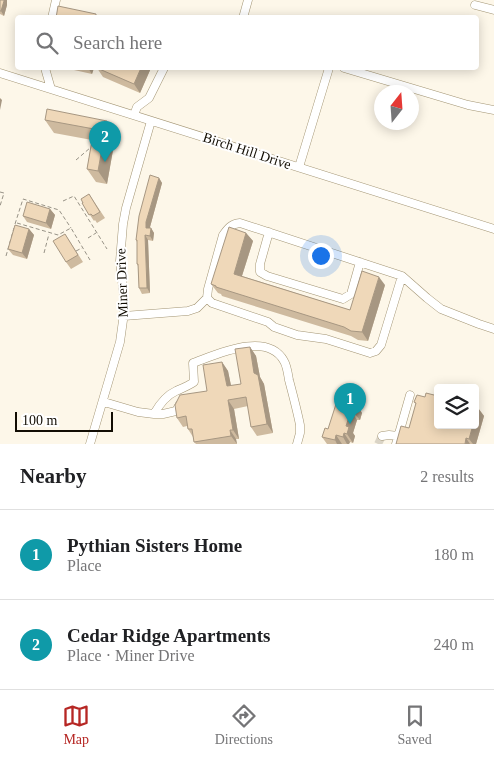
<!DOCTYPE html>
<html lang="en">
<head>
<meta charset="utf-8">
<style>
	:root { --surface:#fff; --page:#f2f2f2; --text:#202124; --muted:#757577; --line:#e0e0e0; --accent:#b62724 }
	body { margin:0; font-family:"Times New Roman",serif; background:var(--page); color:var(--text) }
	.controls { position:absolute; right:15px; bottom:15px; display:grid; overflow:hidden; border-radius:5px; box-shadow:0 2px 12px #0003 }
	.controls button { width:45px; height:45px; display:grid; place-items:center; padding:0; border:0; border-bottom:1px solid var(--line); background:var(--surface); color:var(--text); font:25px sans-serif }
	.compass { position:absolute; left:374px; top:85px; width:45px; height:45px; border-radius:50%; background:var(--surface); box-shadow:0 2px 12px #0003; rotate:17deg }
	.scale { position:absolute; left:15px; bottom:12px; width:98px; box-sizing:border-box; padding-left:5px; border:2px solid #120d03; border-top:0; font-size:14px; line-height:18px; white-space:nowrap; color:#120d03; -webkit-text-stroke:4px #fff; paint-order:stroke }
	.you { position:absolute; left:320px; top:255px; width:18px; height:18px; margin:-12px; border:4px solid #fff; border-radius:50%; background:#1a73e8; box-shadow:0 0 0 8px #1a73e833 }
	.badge { display:grid; place-items:center; width:32px; height:32px; border-radius:50%; background:var(--accent); color:#fff; font-size:16px; font-weight:700 }
	.pin { position:absolute; translate:-50% -41px; filter:drop-shadow(0 1px 2px #0008) }
	.pin::after { content:''; position:absolute; top:26px; width:18px; height:15px; background:inherit; clip-path:polygon(0 0,100% 0,50% 100%) }
	.list { margin:0; padding:0; list-style:none }
	h2 { display:flex; justify-content:space-between; align-items:center; height:65px; margin:0; padding:0 20px; font-size:21px }
	h2 small { font-size:16px; font-weight:400; color:var(--muted) }
	.list li { display:grid; grid-template-columns:32px 1fr auto; gap:15px; align-items:center; box-sizing:border-box; height:90px; padding:0 20px; border-top:1px solid var(--line) }
	.list b { display:block; font-size:19px; white-space:nowrap }
	.list p { margin:0; font-size:16px; white-space:nowrap; color:var(--muted) }
	.list em { font-size:16px; font-style:normal; color:var(--muted) }
	.icon { flex:none; width:28px; height:28px; fill:none; stroke:currentColor; stroke-width:2; stroke-linecap:round; stroke-linejoin:round }
	.map { position:relative; flex:none; width:494px; height:444px; overflow:hidden }
	.search { position:absolute; background:var(--surface); box-shadow:0 2px 12px #0003; left:15px; right:15px; top:15px; height:55px; display:flex; align-items:center; gap:12px; box-sizing:border-box; padding:0 18px; border-radius:5px; color:var(--muted); font-size:19px }
	.sheet { height:245px; background:var(--surface) }
	nav { display:flex; justify-content:space-around; align-items:center; box-sizing:border-box; height:70px; border-top:1px solid var(--line); background:var(--surface); font-size:14px; color:var(--muted) }
	nav a { display:grid; justify-items:center; gap:2px }
	nav .on { color:var(--accent) }
	.map>svg:first-child { display:block }
</style>
</head>
<body>
<div class="map">
<svg width="494" height="444" viewBox="0 0 494 444">
	<rect width="100%" height="100%" fill="#fdf7e9"/>
	<g fill="none" stroke-linecap="round" stroke-linejoin="round">
		<path stroke="#dad4c6" stroke-width="8" stroke-dasharray="8 4" stroke-linecap="butt" d="M 378,444 L 382,436"/>
		<g stroke="#a39574" stroke-width="9">
			<path id="minor" d="M 475,5 L 494,10
				M 52,18 L 56,0
				M 243,18 L 248,0
				M 45,68 L 51,89
				M 344,68 L 468,105 L 494,110
				M 0,73 L 494,229
				M 134,115 L 137,107 L 149,98 L 164,68
				M 299,167 L 329,68
				M 269,232 L 260,264 L 260,272 L 267,276 L 343,299 L 351,294 L 360,262
				M 402,276 L 381,345 L 376,351 L 370,353 L 326,339 L 297,335 L 274,327 L 268,322 L 212,303 L 207,298 L 208,289 L 223,235 C 228,228 231,224 240,223 L 402,276 L 427,298 L 441,309 L 479,324 L 494,329
				M 124,316 L 188,311 L 197,308 L 207,298
				M 104,402 L 138,412 L 154,414 C 159,405 167,395 176,391 C 183,388 188,386 194,382 L 193,363 C 218,354 267,331 284,361 C 287,366 288,374 289,380 C 293,395 297,410 300,425 L 300,433 L 297,444
				M 154,414 L 163,414 L 176,411 L 180,404
				M 382,436 L 389,435 L 398,436
				M 90,444 L 120,342 L 124,313 L 124,298 L 120,261 L 123,224 L 126,208 L 151,121
				M 396,444 L 410,395"/>
		</g>
		<path stroke="#979286" stroke-width="1" stroke-dasharray="4 2.5" stroke-linecap="butt" d="M 76,160 L 90,148
			M 0,192 L 4,193 L 0,206
			M 63,201 L 74,196 L 107,249
			M 17,223 L 58,235 L 71,228 L 90,260
			M 15,224 L 23,199 L 59,210 L 71,228
			M 88,238 L 96,233
			M 76,251 L 82,248
			M 44,253 L 49,234
			M 6,256 L 14,228"/>
		<use href="#minor" stroke="#fff" stroke-width="8"/>
	</g>
	<path fill="#ceba9f" d="M 0,0 L 7,0 L 7,5 L 4,16 L 0,14 Z
		M 65,68 L 94,68 L 92,74 Z
		M 97,68 L 151,68 L 140,93 L 103,77 Z
		M 45,120 L 107,121 L 116,133 L 107,184 L 96,182 L 87,169 L 92,140 L 54,133 Z
		M 159,178 L 162,183 L 150,227 L 150,228 L 151,228 L 154,233 L 153,241 L 148,240 L 150,293 L 142,294 L 139,288 L 138,266 L 137,264 L 137,242 L 136,240 Z
		M 89,194 L 105,218 L 97,223 L 95,220 L 94,221 L 82,203 Z
		M 50,209 L 55,215 L 51,229 L 27,222 L 23,216 Z
		M 29,229 L 34,235 L 27,259 L 13,255 L 8,249 Z
		M 246,233 L 253,241 L 242,276 L 350,310 L 385,285 L 368,341 L 358,340 L 351,336 L 222,296 L 221,294 L 218,293 L 211,284 Z
		M 65,234 L 83,262 L 71,269 L 66,262 Z
		M 250,347 L 256,356 L 260,377 L 264,384 L 273,433 L 257,436 L 251,427 L 248,406 L 234,409 L 239,439 L 236,439 L 237,444 L 196,444 L 194,442 L 193,437 L 188,429 L 187,426 L 183,427 L 177,418 L 207,391 L 222,362 L 228,371 L 231,386 L 241,384 Z
		M 425,397 L 478,408 L 484,416 L 476,444 L 396,444 L 409,428 L 416,404 L 414,402 Z
		M 354,400 L 360,408 L 360,410 L 362,413 L 360,420 L 357,420 L 353,433 L 355,436 L 353,443 L 350,442 L 349,444 L 327,444 L 322,437 L 328,429 L 344,403 Z"/>
	<path fill="#a79782" d="M 4,0 L 7,0 L 7,5 L 4,16 L 1,11 Z
		M 88,68 L 94,68 L 92,74 Z
		M 141,68 L 151,68 L 140,93 L 134,84 Z
		M 0,98 L 2,100 L 0,110 Z
		M 107,121 L 116,133 L 107,184 L 98,171 Z
		M 159,178 L 162,183 L 150,227 L 149,233 L 146,228 L 146,222 Z
		M 50,209 L 55,215 L 51,229 L 46,223 Z
		M 151,228 L 154,233 L 153,241 L 150,236 Z
		M 29,229 L 34,235 L 27,259 L 22,253 Z
		M 246,233 L 253,241 L 240,282 L 234,274 Z
		M 145,235 L 148,240 L 150,293 L 147,288 Z
		M 379,277 L 385,285 L 368,341 L 362,332 Z
		M 250,347 L 256,356 L 260,377 L 264,384 L 273,433 L 267,424 L 254,373 Z
		M 222,362 L 228,371 L 233,395 L 227,386 Z
		M 228,400 L 234,409 L 239,439 L 233,430 Z
		M 354,400 L 360,408 L 360,410 L 362,413 L 360,420 L 353,412 L 353,404 Z
		M 478,408 L 484,416 L 476,444 L 473,444 L 469,439 L 473,425 L 475,425 L 475,418 Z
		M 351,411 L 357,420 L 353,433 L 355,436 L 353,443 L 347,434 L 346,426 Z
		M 230,430 L 236,439 L 237,444 L 231,436 Z
		M 344,433 L 350,442 L 349,444 L 347,444 L 343,437 Z
		M 336,435 L 342,444 L 337,444 L 335,440 Z
		M 466,438 L 470,444 L 465,444 Z"/>
	<path fill="#efd8b9" stroke="#a79782" d="M 0,0 L 4,0 L 4,1 L 1,11 L 0,11 Z
		M 58,6 L 96,14 L 96,18 L 56,18 Z
		M 97,68 L 141,68 L 134,84 Z
		M 47,109 L 107,121 L 98,171 L 87,169 L 94,129 L 45,120 Z
		M 150,175 L 159,178 L 146,222 L 146,228 L 151,228 L 150,236 L 145,235 L 147,288 L 139,288 L 138,264 L 137,264 L 137,240 L 136,240 L 139,216 Z
		M 89,194 L 100,212 L 93,216 L 91,214 L 89,215 L 82,203 L 83,203 L 81,199 Z
		M 27,202 L 50,209 L 46,223 L 23,216 Z
		M 15,225 L 29,229 L 22,253 L 8,249 Z
		M 229,227 L 246,233 L 234,274 L 350,310 L 362,271 L 379,277 L 362,332 L 351,331 L 344,327 L 216,287 L 216,286 L 211,284 Z
		M 65,234 L 78,255 L 66,262 L 53,241 Z
		M 250,347 L 254,373 L 258,375 L 267,424 L 251,427 L 246,397 L 228,400 L 233,430 L 230,430 L 231,436 L 194,442 L 192,429 L 188,429 L 186,416 L 177,418 L 175,405 L 180,395 L 207,391 L 203,365 L 222,362 L 227,386 L 241,384 L 235,349 Z
		M 426,393 L 438,396 L 438,425 L 473,425 L 469,439 L 466,438 L 465,444 L 396,444 L 401,426 L 409,428 L 416,403 L 414,402 L 417,395 L 425,397 Z
		M 346,397 L 354,400 L 353,404 L 356,404 L 353,412 L 351,411 L 346,426 L 349,427 L 347,434 L 344,433 L 343,437 L 336,435 L 335,440 L 322,437 L 325,428 L 328,429 L 337,401 L 344,403 Z
		M 475,407 L 478,408 L 475,418 Z"/>
	<g text-anchor="middle" dominant-baseline="central" stroke-width="4" stroke-linejoin="round" paint-order="stroke">
		<g font-size="14" fill="#120d03" stroke="#fff">
			<text transform="translate(247 151) rotate(18)">Birch Hill Drive</text>
			<text transform="translate(122 283) rotate(-92)">Miner Drive</text>
		</g>
	</g>
</svg>
<div class="controls">
<button><svg class="icon" aria-label="layers" viewBox="0 0 24 24"><path d="M12 4l9 5-9 5-9-5zM3 14l9 5 9-5"/></svg></button>
</div>
<svg class="compass" viewBox="-18 -18 36 36"><path d="M0-13l5 13h-10z" fill="#e53935"/><path d="M0 13l5-13h-10z" fill="#757577"/></svg>
<div class="scale">100 m</div>
<div class="you"></div>
<div class="pin badge" style="left:350px;top:424px;background:#0f9aa8">1</div>
<div class="pin badge" style="left:105px;top:162px;background:#0f9aa8">2</div>
<div class="search"><svg class="icon" aria-label="search" viewBox="0 0 24 24"><circle cx="10" cy="10" r="6"/><path d="M15 15l6 6"/></svg>Search here</div>
</div>
<section class="sheet">
<h2>Nearby<small>2 results</small></h2>
<ul class="list">
<li><span class="badge" style="background:#0f9aa8">1</span><div><b>Pythian Sisters Home</b><p>Place</p></div><em>180 m</em></li>
<li><span class="badge" style="background:#0f9aa8">2</span><div><b>Cedar Ridge Apartments</b><p>Place · Miner Drive</p></div><em>240 m</em></li>
</ul>
</section>
<nav>
<a class="on"><svg class="icon" aria-label="map" viewBox="0 0 24 24"><path d="M3 6l6-2 6 2 6-2v14l-6 2-6-2-6 2zM9 4v14M15 6v14"/></svg>Map</a>
<a><svg class="icon" aria-label="directions" viewBox="0 0 24 24"><path d="M12 3l9 9-9 9-9-9zM9 14v-3h6M13 9l2 2-2 2"/></svg>Directions</a>
<a><svg class="icon" aria-label="saved" viewBox="0 0 24 24"><path d="M7 4h10v16l-5-4-5 4z"/></svg>Saved</a>
</nav>
</body>
</html>
